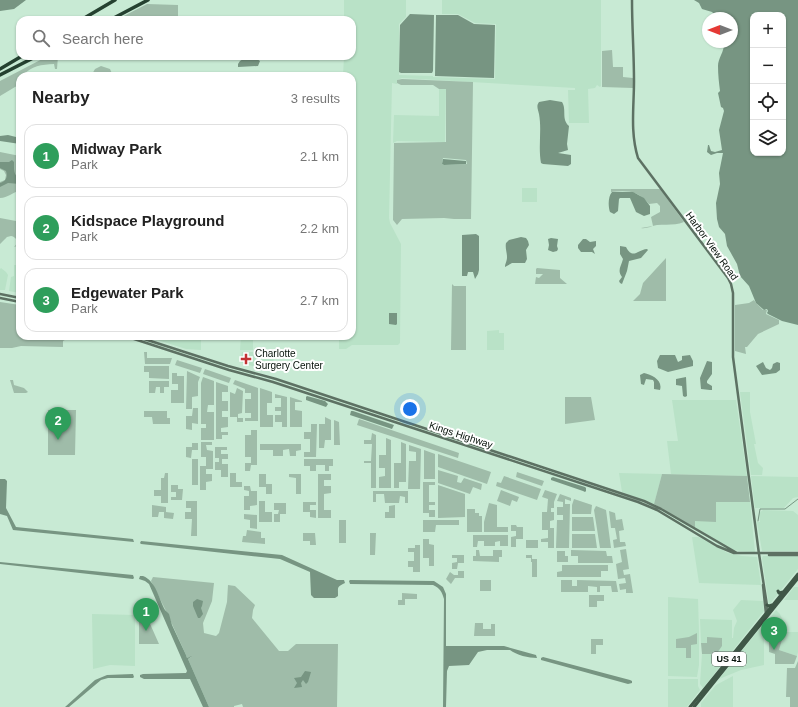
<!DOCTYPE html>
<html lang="en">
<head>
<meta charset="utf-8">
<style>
	:root { --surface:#fff; --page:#f2f2f2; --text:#222; --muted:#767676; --line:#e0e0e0; --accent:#111827 }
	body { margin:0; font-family:Arial,sans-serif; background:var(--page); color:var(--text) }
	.controls { position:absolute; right:12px; top:12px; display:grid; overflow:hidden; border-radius:8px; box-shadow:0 1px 3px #0004 }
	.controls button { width:36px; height:36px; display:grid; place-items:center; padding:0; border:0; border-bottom:1px solid var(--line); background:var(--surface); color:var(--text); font:20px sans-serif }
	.compass { position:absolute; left:702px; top:12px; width:36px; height:36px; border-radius:50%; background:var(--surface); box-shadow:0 1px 3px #0004; rotate:270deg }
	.you { position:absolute; left:410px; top:409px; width:14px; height:14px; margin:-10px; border:3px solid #fff; border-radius:50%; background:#1a73e8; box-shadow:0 0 0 6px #1a73e833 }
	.badge { display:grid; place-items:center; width:26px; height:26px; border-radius:50%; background:var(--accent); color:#fff; font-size:13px; font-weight:700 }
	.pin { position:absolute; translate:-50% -33px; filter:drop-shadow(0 1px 2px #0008) }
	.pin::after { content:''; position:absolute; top:21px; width:14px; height:12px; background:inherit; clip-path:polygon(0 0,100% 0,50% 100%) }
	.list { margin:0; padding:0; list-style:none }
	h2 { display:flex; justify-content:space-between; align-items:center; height:52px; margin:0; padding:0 16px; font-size:17px }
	h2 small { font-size:13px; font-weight:400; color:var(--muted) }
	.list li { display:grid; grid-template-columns:26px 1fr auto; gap:12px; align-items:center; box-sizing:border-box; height:64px; margin:0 8px 8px; padding:0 8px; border:1px solid var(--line); border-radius:12px }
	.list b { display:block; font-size:15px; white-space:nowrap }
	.list p { margin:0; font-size:13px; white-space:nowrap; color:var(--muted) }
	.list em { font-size:13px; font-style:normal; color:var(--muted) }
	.icon { flex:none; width:22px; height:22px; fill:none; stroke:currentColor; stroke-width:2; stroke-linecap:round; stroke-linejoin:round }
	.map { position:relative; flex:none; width:798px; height:707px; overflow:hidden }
	.search { position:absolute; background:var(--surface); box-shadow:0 1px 3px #0004; left:16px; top:16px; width:340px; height:44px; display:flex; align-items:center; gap:10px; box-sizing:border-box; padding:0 14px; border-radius:12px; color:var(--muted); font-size:15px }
	.panel { position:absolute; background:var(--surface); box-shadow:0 1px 3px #0004; left:16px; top:72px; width:340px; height:268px; border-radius:12px }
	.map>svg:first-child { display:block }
</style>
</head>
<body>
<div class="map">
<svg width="798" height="707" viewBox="0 0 798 707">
	<rect width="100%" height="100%" fill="#c8ead4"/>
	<path fill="#b9e2c7" d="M 344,0 L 406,0 L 406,17 L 399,24 L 399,75 L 433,76 L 433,77 L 495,79 L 496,24 L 475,23 L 458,14 L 442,14 L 442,0 L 601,0 L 601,86 L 600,87 L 597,85 L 595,88 L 588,89 L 589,123 L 569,123 L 568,90 L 575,90 L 575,88 L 402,78 L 397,80 L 397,84 L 392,83 L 389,218 L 390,223 L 401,244 L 400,343 L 398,345 L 352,345 L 346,349 L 339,349 L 339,336 L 352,336 L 352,76 L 343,76 L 344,56 L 352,56 L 352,20 L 344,20 Z
		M 439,89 L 446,89 L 445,142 L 397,141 L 393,143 L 394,115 L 439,116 Z
		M 522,188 L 537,188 L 537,202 L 522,202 Z
		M 14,265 L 20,265 L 20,293 L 9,291 L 11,277 L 14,276 Z
		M 1,268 L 6,272 L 8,275 L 5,290 L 0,290 L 0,269 Z
		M 499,330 L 499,333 L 504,333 L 504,350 L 487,350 L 487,331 Z
		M 145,336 L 171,336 L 181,339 L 201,339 L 201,350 L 186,349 Z
		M 241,336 L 253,336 L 253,350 L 240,350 Z
		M 242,352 L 258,352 L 258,368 L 240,362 Z
		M 260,352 L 274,352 L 273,372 L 260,368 Z
		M 740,392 L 750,392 L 750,412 L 756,444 L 754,444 L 758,463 L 763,468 L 762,475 L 751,475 Z
		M 672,400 L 736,400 L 747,476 L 671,474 L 667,441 L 678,441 Z
		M 619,473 L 662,474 L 654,504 L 622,492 Z
		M 751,476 L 798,477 L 798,497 L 793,498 L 784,508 L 755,508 Z
		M 716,502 L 750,502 L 755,552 L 740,551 L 734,550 L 695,528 L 695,521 Z
		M 763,510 L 793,511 L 798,515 L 798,551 L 762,551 L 757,522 L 760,522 L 759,513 Z
		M 692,537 L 699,537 L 728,553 L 742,556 L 757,557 L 761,585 L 699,583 Z
		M 763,556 L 798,556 L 798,569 L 769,605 L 762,558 Z
		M 794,587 L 798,587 L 798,600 L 784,600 Z
		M 668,597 L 698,599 L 699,632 L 699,665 L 697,677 L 668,676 Z
		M 741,600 L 763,601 L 764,611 L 703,688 L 700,684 L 702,654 L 712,654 L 722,646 L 722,638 L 707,638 L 707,643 L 701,643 L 700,619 L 732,620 L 732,638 L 733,638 L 734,628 L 737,621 L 733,610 Z
		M 776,610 L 780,614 L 783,621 L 783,630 L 769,630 L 770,618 Z
		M 92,614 L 135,615 L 135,666 L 110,665 L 93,669 Z
		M 762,626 L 764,627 L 764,665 L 741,670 L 719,679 Z
		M 769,632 L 798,632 L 798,652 L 797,656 L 779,650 L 782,640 L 769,636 Z
		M 733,676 L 733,707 L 701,707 L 701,703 L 716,685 Z
		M 668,679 L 698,679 L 698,686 L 700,690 L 687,707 L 668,707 Z"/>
	<path fill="#9fbca9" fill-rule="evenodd" d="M 147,4 L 178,5 L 178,20 L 116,20 Z
		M 612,50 L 613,67 L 623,67 L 623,77 L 633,78 L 633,88 L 602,87 L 602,51 Z
		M 48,56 L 58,56 L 57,69 L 55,69 L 54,64 C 42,65 31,65 23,76 L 20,76 L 20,84 L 0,96 L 0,81 Z
		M 101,66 L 110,69 L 113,76 L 91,76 L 95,69 Z
		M 402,79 L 473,82 L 471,219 L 454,219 L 444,218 L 402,219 L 397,225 L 393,220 L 394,143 L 446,142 L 446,89 L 439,89 L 433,85 L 401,85 L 397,83 L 397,80 ZM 443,158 L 466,160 L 467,164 L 444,165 L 442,164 Z
		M 0,152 L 20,156 L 20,191 C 12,192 8,198 0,198 L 0,182 L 5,180 L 6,175 L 4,171 L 0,169 Z
		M 611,189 L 660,189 L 684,222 C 675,226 667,224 657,225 C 652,226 646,229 641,228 L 653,226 L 651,217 L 660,212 L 660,206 L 657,203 L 649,204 C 639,191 628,190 611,192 Z
		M 0,218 L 16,221 L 20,224 L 20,245 L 14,247 C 19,243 17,237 11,236 L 7,237 L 0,244 Z
		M 666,258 L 666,301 L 633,301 L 640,294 L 643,283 Z
		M 537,268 L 560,270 L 560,278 L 567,284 L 535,284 L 536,277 L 539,278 L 543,274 L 536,274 L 536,269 Z
		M 452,284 L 454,286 L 466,286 L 466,350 L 451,350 Z
		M 754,300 L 756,303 L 763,310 L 767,310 L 766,314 L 779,320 L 779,324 L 758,334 L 747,347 L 745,347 L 746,354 L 735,351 L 735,305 L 749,303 Z
		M 0,302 L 20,305 L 20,336 L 32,336 L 35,337 L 37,336 C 41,336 46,335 51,336 C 57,337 60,341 66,336 L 70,337 L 63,341 L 63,347 L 21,346 L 12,348 L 0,348 Z
		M 144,352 L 147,352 L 147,358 L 172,358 L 170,364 L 145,364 Z
		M 177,360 L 202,368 L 200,373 L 175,365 Z
		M 144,366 L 169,366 L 169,379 L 149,378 L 149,372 L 144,372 Z
		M 205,369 L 231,378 L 229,383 L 203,374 Z
		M 187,371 L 200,377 L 198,382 L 198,396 L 192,397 L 192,409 L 186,409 Z
		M 172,373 L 177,373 L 177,376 L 184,376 L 184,403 L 171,403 L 171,390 L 178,390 L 178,384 L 172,384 Z
		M 203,377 L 214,381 L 214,405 L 208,405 L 207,412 L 214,412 L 214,440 L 201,440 L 201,428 L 206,428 L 206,424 L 201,424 L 201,383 Z
		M 10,380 L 13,380 L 14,385 L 24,388 L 28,392 L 26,393 L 14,393 Z
		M 235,380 L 258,388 L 258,421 L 245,421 L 245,418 L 251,418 L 251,413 L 245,413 L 245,399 L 251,399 L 251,393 L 245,393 L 245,389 L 233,384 Z
		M 149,381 L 169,381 L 169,387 L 164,387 L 164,393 L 160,393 L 160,387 L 156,387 L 155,393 L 149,393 Z
		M 216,382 L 228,386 L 228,392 L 222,392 L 222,401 L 228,401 L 228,411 L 222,411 L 222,417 L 228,417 L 228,427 L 221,428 L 221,432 L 228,432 L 228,435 L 222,435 L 222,439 L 216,439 Z
		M 237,388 L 243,391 L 242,413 L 238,414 L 238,418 L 243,418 L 243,422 L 237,422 L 237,417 L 230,417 L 230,392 L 235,394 Z
		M 260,388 L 272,392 L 272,403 L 267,403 L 267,415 L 273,415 L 273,427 L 260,427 Z
		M 275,394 L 287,397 L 287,427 L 282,427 L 282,422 L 275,422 L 275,415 L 281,415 L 281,411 L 275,411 L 275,407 L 281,407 L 281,398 L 275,398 Z
		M 290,397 L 302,401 L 302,402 L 295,402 L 295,410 L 302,411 L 302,427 L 290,427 Z
		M 565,397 L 591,397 L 595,420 L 565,424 Z
		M 193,408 L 198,408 L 198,424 L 192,423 L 192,430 L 186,429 L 186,416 L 192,416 Z
		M 48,410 L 76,410 L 75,455 L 48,455 Z
		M 144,411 L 167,411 L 167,418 L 170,418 L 170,424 L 153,424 L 152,417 L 144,417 Z
		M 325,417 L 331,420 L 331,440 L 325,440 L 324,448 L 319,448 L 319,424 L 325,424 Z
		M 359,419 L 459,453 L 458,458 L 357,425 Z
		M 334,420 L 339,422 L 340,445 L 334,445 Z
		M 311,424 L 317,424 L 316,457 L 304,457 L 304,452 L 310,452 L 310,439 L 304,439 L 304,432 L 311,432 Z
		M 251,430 L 257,430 L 257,465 L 251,465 L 250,471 L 245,471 L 245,463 L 251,463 L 251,457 L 245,457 L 245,435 L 251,435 Z
		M 372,433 L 376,435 L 376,488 L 371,488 L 371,463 L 364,463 L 364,461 L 371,461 L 372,444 L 364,444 L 364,440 L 371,440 Z
		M 386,438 L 391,440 L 391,488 L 379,488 L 379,477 L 385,476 L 385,468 L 379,468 L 379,455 L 386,455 Z
		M 201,442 L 212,442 L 212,445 L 206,445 L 207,450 L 213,451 L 213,469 L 206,469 L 206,474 L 212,474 L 212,481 L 206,482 L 206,490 L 200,490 L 200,466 L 206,466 L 206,457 L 201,457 Z
		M 401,442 L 406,444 L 406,482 L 399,482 L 399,488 L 394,488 L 394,463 L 401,463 Z
		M 192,443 L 198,443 L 198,450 L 192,450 L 191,458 L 186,457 L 186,447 L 192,447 Z
		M 260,444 L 301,444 L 301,450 L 296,451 L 296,456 L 290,456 L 289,449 L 283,450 L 283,456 L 273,456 L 273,450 L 260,450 Z
		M 409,445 L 421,449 L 420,489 L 408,489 L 409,461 L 416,461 L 416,452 L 409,451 Z
		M 215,447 L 227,447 L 227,450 L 221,450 L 221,454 L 228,454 L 228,459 L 222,459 L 222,464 L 228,464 L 228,477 L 221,477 L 221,470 L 215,470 L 215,462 L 219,462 L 219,458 L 215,458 Z
		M 424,450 L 435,454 L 435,479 L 424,479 Z
		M 438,454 L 491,472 L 487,484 L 438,467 Z
		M 192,459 L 198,459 L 198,485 L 192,485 Z
		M 304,459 L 333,459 L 333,466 L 329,466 L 329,471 L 325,471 L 325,465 L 316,465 L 316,471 L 310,471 L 310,466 L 304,466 Z
		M 438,470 L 458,476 L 457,482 L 461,483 L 464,478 L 482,484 L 481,490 L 473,487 L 470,494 L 438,483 Z
		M 517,472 L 544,481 L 542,486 L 516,477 Z
		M 165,473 L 168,473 L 168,503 L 161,503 L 161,496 L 154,496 L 154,490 L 161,490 L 161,478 L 164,478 Z
		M 230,473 L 236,473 L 236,482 L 242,482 L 242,487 L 230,487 Z
		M 259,474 L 266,474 L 266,484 L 272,484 L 272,494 L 266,494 L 266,487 L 259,487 Z
		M 289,474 L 301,474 L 301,494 L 296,494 L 296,478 L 289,477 Z
		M 318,474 L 331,474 L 331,480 L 324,480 L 324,486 L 331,486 L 331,493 L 324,494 L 324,510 L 331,510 L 331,518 L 318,518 Z
		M 662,474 L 747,476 L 750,502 L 716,502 L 716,522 L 695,521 L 695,528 L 654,504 Z
		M 504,476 L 541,489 L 537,500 L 496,486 L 497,482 L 501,483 Z
		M 423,482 L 435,482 L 435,485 L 429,485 L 429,502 L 435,502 L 435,505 L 429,505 L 429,510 L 435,510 L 435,517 L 429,517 L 429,513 L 423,513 Z
		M 171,485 L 178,485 L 178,489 L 183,489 L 182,500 L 171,500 L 171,497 L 176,497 L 176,492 L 171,492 Z
		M 438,485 L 465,494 L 465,517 L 438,518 Z
		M 244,486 L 250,486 L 251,491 L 257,491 L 257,505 L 250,506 L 250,510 L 244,510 L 244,496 L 249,496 L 249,491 L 244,490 Z
		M 501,490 L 519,497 L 517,502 L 512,500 L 510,506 L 497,501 Z
		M 545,490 L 557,494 L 554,502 L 554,508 L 551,508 L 551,512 L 554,512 L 554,520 L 550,521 L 550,528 L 554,528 L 554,548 L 548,548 L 548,542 L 541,542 L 541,539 L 548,538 L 548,530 L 542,530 L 542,512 L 547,512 L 548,499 L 542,497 Z
		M 373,491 L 408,491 L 408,503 L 405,503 L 405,497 L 400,496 L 399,503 L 385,503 L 384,494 L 376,494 L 376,502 L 373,502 Z
		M 560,494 L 571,498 L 571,501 L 565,499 L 565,504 L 570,504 L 569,548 L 556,548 L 557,520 L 563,520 L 563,515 L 557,515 L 557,507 L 563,507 L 563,502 L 557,501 Z
		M 574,499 L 592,505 L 591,514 L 572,514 L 572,505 Z
		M 186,501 L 197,501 L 197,536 L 191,536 L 192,519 L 185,519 L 185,512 L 191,512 L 191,508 L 186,508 Z
		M 259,501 L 265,501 L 265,512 L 272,512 L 272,522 L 259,522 Z
		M 303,502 L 316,502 L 316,505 L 310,505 L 310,510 L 316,510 L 316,518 L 310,517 L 310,512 L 303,512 Z
		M 274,503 L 286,503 L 286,514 L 280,514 L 280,522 L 274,522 L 274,514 L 278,514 L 279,510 L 274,510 Z
		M 489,503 L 497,505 L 497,527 L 508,527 L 508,532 L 484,532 L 484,522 Z
		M 152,505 L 166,507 L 166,512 L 174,513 L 173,519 L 164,518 L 164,512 L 159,512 L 158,517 L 152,517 Z
		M 395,505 L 395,518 L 385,518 L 385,512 L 389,512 L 389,506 Z
		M 596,506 L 606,510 L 611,548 L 600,548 L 594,510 Z
		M 467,509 L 475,509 L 475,513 L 479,513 L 479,516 L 482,516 L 482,532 L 467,532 Z
		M 609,511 L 615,513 L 616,520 L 622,519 L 624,530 L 619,531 L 620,542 L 625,542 L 626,546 L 614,548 L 613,540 L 617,539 L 615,528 L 611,528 Z
		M 244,514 L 257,515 L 257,529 L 250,528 L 250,520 L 244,519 Z
		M 572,517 L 593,517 L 595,531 L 572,531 Z
		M 346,520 L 346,543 L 339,543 L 339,520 Z
		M 423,520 L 459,520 L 459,525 L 436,525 L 435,532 L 423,532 Z
		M 511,525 L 516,525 L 517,527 L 523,527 L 523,539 L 516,539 L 516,547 L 511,547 L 511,537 L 516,536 L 516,531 L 511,531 Z
		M 247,530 L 261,532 L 261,538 L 265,538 L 265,544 L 242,542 L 243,536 L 246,536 Z
		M 303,533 L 315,533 L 316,545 L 310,545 L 310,541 L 303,541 Z
		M 370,533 L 376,533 L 375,555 L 370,555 Z
		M 572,534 L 595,534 L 597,548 L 572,548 Z
		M 473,535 L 508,535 L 508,546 L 500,546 L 500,541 L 495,542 L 495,546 L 484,546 L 484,541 L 478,541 L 477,547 L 473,547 Z
		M 423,539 L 429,539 L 429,544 L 434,545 L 434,566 L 429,566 L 429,558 L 423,558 Z
		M 526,540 L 538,540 L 538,548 L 526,548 Z
		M 415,545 L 420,545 L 420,572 L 413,572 L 413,567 L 408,567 L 408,561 L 414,561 L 414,552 L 408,552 L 408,548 L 415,548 Z
		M 626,549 L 629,569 L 623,570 L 624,575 L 630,574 L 633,593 L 626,593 L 626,589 L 620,590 L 619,584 L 626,583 L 625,578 L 618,579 L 616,564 L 622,562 L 620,550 Z
		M 476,550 L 479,550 L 480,556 L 493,556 L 493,550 L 502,550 L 502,557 L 499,557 L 499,562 L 473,561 L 473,556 L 476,556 Z
		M 571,550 L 606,551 L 607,556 L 612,556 L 613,563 L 578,563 L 578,556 L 571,556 Z
		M 557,551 L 565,551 L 565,556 L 568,556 L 568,562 L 557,562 Z
		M 452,555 L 464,555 L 464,563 L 458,563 L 457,569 L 452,569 L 452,563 L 457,562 L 457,558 L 452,558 Z
		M 526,555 L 532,555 L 532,559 L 537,559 L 537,577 L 532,577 L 532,562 L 531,562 L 531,558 L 526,558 Z
		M 562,565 L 608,565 L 608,571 L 601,571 L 601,577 L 557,577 L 557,572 L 562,571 Z
		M 458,571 L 464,571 L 464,578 L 455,578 L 451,584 L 446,579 L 450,572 L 454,575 L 458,575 Z
		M 153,577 L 214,583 L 212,601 L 203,623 L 204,633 L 216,636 L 219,633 L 227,602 L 228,585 L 235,586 L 255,605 L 253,610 L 252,618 L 279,651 L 288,651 L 296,644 L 338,644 L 337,707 L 243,707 L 242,704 L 234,706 L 234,707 L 209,707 L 188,659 L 191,657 L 187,658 L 186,655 L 167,613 L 151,581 Z
		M 480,580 L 491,580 L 491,591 L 480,591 Z
		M 561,580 L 572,580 L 572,586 L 577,586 L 577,580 L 616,581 L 618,592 L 612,592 L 611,586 L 600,586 L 600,592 L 597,592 L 597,587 L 588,586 L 588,592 L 561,592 Z
		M 402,593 L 417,594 L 417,599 L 405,599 L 405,605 L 398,605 L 398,600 L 402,600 Z
		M 589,595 L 604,595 L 604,601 L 597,601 L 597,607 L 589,607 Z
		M 139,617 L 147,617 L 159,644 L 139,644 Z
		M 475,623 L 483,623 L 483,629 L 491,629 L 491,624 L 495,624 L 495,636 L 474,636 Z
		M 697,633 L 697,644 L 691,645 L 691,658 L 686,658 L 686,648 L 676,648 L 676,639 L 689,637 Z
		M 769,636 L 782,640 L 779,650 L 797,656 L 794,664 L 775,664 L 775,654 L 769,652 Z
		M 707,637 L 722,638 L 722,646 L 715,656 L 712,654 L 702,654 L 701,643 L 707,643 Z
		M 591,639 L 603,639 L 603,645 L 596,645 L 596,654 L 591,654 Z
		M 798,661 L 798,707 L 790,707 L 790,697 L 786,697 L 787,668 L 795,668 Z"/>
	<path fill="#779582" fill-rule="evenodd" d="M 0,0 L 26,0 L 14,9 L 0,11 Z
		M 694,0 L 798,0 L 798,325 L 782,321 L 768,314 L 767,313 L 768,311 L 767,309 L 764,310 L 756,303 L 749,286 L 740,276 L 737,264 L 727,246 L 725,234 L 719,227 L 717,219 L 716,203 L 720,184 L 719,173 L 723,153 L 717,153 L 711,155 L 707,152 L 708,145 L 709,145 L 711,151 L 715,152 L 722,150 L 719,130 L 724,111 L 723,108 L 721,107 L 718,93 L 720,91 C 719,83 718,75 718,66 C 718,58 725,51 724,42 L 732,42 L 732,18 L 718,18 L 712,12 L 702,9 L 699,3 ZM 753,15 L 783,15 L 783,153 L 753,153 Z
		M 410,14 L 434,15 L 433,71 L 432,73 L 401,73 L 399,72 L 400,25 Z
		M 436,15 L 458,15 L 474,24 L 495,25 L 494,78 L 435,76 Z
		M 243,59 L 257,59 L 260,61 L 258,66 L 238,67 L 238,64 L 240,61 Z
		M 550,100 L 562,102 C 567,110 561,119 569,126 L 567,144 L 568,150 L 558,153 L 571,155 L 571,164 L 568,166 L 543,164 L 541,163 C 538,147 542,130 539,114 C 538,109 536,106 539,102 Z
		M 8,135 L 16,137 L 20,144 L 0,141 L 0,136 Z
		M 443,159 L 466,161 L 466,164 L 444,165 L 442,164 Z
		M 12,160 L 14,162 C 14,168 13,176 20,178 L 20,184 L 8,183 L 0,187 L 0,183 C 6,181 8,177 6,171 L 0,168 L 0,162 L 9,162 Z
		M 612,192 L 633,192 L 644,198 L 650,206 L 650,214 L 644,216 L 636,212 L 630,198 L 620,198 L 619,199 L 618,211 L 614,214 L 610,212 C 608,207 608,196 612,192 Z
		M 476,234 L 479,236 L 479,270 L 478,274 L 475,279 L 473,272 L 468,272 L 467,276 L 462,276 L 462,235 Z
		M 521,237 L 526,238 L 528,241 L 529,245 L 526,250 L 527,259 L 525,263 L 512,263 L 505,267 C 505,263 507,262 507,257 C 507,252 505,248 506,243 L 509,240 Z
		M 551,238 L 558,239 L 557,246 L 558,249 L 557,251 L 553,252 L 548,250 L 549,245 L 548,239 Z
		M 583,239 L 586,239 L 590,242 L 596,241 L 596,246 L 593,249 L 595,254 L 592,252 L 581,252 L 578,248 L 578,245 Z
		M 620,246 L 626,247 C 633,260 637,250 647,249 L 648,250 L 641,258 L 629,261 L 627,271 L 622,284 L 620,283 L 619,281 L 622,277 C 617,270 621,267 623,259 L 620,254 Z
		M 389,313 L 397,313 L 397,324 L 396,325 L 389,324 Z
		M 660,355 L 675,355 L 678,362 L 682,360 L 682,356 L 690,355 L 693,361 L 693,366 L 668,372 L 658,368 L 657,361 Z
		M 707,361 L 712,362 L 712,374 L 707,381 L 707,383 L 712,386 L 712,390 L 710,390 L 701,389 L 700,378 Z
		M 763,362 L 766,368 L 770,370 L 772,368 L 773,364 L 777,362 L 780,363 L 780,370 L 776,373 L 762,375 L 756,366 Z
		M 644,373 C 652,375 663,380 660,390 L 654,389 L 654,382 L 653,380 L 646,379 L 644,385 L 641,384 L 640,375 Z
		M 686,377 L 687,396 L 685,397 L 683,396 L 682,386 L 676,385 L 676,379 Z
		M 307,396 L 325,401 L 328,404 L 326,407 L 306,400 L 306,397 Z
		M 351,411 L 353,411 L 394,425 L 392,429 L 350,415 Z
		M 553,477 L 585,487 L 586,488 L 586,491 L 585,492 L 583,491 L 551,480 L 551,478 Z
		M 0,479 L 5,479 L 7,481 L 6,508 L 16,527 L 133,539 L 134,542 L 13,530 L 7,516 L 0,514 Z
		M 141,541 L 282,555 L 337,580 L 344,580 L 345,583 C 337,587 338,586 338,596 L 335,598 L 314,598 L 311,595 L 310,572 L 280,559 L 141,544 L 140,543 Z
		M 0,562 L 133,575 L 134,578 L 133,579 L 0,564 Z
		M 143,576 C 156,581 159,599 165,610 L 169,614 L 172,625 L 186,655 L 187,658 L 192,656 L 188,659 L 209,707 L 203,707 L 190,679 L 144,679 L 140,677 L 140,675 L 143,674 L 186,673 L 187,671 L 149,584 L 145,581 L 139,579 L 140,576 Z
		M 350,580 L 434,581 L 443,587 L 446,594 L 446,646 L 504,646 L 536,655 L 537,658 C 529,658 516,655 510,650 L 487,650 L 478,652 L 469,665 L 449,666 L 447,671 L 446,707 L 443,707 L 444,599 C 442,592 440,588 433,585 L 350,584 L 349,581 Z
		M 197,599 L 203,601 L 202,606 L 201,608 L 203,614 L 200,618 L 198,618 L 193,606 L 193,602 Z
		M 543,657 L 630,680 L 632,681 L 632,683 L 628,684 L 541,660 L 541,658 Z
		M 305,671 L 311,672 L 308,682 L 306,684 L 303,680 L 301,683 L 302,687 L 294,688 L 297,683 L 294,678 L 301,677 Z
		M 133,674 L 134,677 L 133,678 L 108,678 L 101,680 L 69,707 L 65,707 L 95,680 L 107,675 Z"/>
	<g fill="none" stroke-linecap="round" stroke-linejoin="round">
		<path stroke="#779582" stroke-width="1" d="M 758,521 L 760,509 L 785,509 L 798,499"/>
		<path stroke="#5d7163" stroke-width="2.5" d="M 632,0 C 632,27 634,54 634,81 C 634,107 630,132 638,158 L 728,278 L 731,284 L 733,293 L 733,357 L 759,554 L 768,612
			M 0,294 L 20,298
			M 0,298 L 20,302
			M 125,336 L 229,370 L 273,382 L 638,502 L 657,510 L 717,546 L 734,553 L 798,553
			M 135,336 L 228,366 L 276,379 L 644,501 L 661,509 L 737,553
			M 769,555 L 798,555
			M 763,585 L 766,614"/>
		<path stroke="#3f5747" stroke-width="3" d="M 778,591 L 779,593 L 783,592
			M 767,605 L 769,606 L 772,605
			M 690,707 L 798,574
			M 694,707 L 798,578"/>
		<path stroke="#254130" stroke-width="3.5" d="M 81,20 L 115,0
			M 110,20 L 148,0
			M 0,69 L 22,56
			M 0,75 L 37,56"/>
	</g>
	<path fill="#c13233" stroke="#fff" stroke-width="1.5" d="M244 353h4v4h4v4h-4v4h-4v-4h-4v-4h4z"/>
	<g text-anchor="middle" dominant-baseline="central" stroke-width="4" stroke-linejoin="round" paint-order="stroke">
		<rect fill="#fff" stroke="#515854" stroke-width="1" x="712" y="652" width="34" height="14" rx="3"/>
		<g font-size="9" font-weight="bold" fill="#06110a">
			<text x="729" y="659">US 41</text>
		</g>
		<g font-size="10" fill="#06110a" stroke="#fff">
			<text transform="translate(712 246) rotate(54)">Harbor View Road</text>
			<text transform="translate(461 435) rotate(18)">Kings Highway</text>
		</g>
		<g font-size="10" fill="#06110a" stroke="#fff" text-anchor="start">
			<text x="255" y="353">Charlotte<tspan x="255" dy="12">Surgery Center</tspan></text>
		</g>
	</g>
</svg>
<div class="controls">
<button>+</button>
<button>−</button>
<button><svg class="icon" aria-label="locate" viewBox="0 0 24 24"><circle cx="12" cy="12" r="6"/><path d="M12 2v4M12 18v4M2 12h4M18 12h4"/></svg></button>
<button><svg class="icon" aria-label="layers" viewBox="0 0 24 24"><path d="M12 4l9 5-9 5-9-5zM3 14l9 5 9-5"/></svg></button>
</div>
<svg class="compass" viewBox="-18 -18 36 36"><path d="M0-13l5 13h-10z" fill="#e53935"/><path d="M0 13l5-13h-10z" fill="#767676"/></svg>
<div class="you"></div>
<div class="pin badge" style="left:146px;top:631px;background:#2e9e5b">1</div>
<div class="pin badge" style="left:58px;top:440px;background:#2e9e5b">2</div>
<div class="pin badge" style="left:774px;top:650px;background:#2e9e5b">3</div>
<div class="search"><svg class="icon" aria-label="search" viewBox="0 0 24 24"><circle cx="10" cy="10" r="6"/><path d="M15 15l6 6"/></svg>Search here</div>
<section class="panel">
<h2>Nearby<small>3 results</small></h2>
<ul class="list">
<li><span class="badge" style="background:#2e9e5b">1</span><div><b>Midway Park</b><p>Park</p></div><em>2.1 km</em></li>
<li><span class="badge" style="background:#2e9e5b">2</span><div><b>Kidspace Playground</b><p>Park</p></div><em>2.2 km</em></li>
<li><span class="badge" style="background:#2e9e5b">3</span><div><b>Edgewater Park</b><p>Park</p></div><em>2.7 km</em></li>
</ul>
</section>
</div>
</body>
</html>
